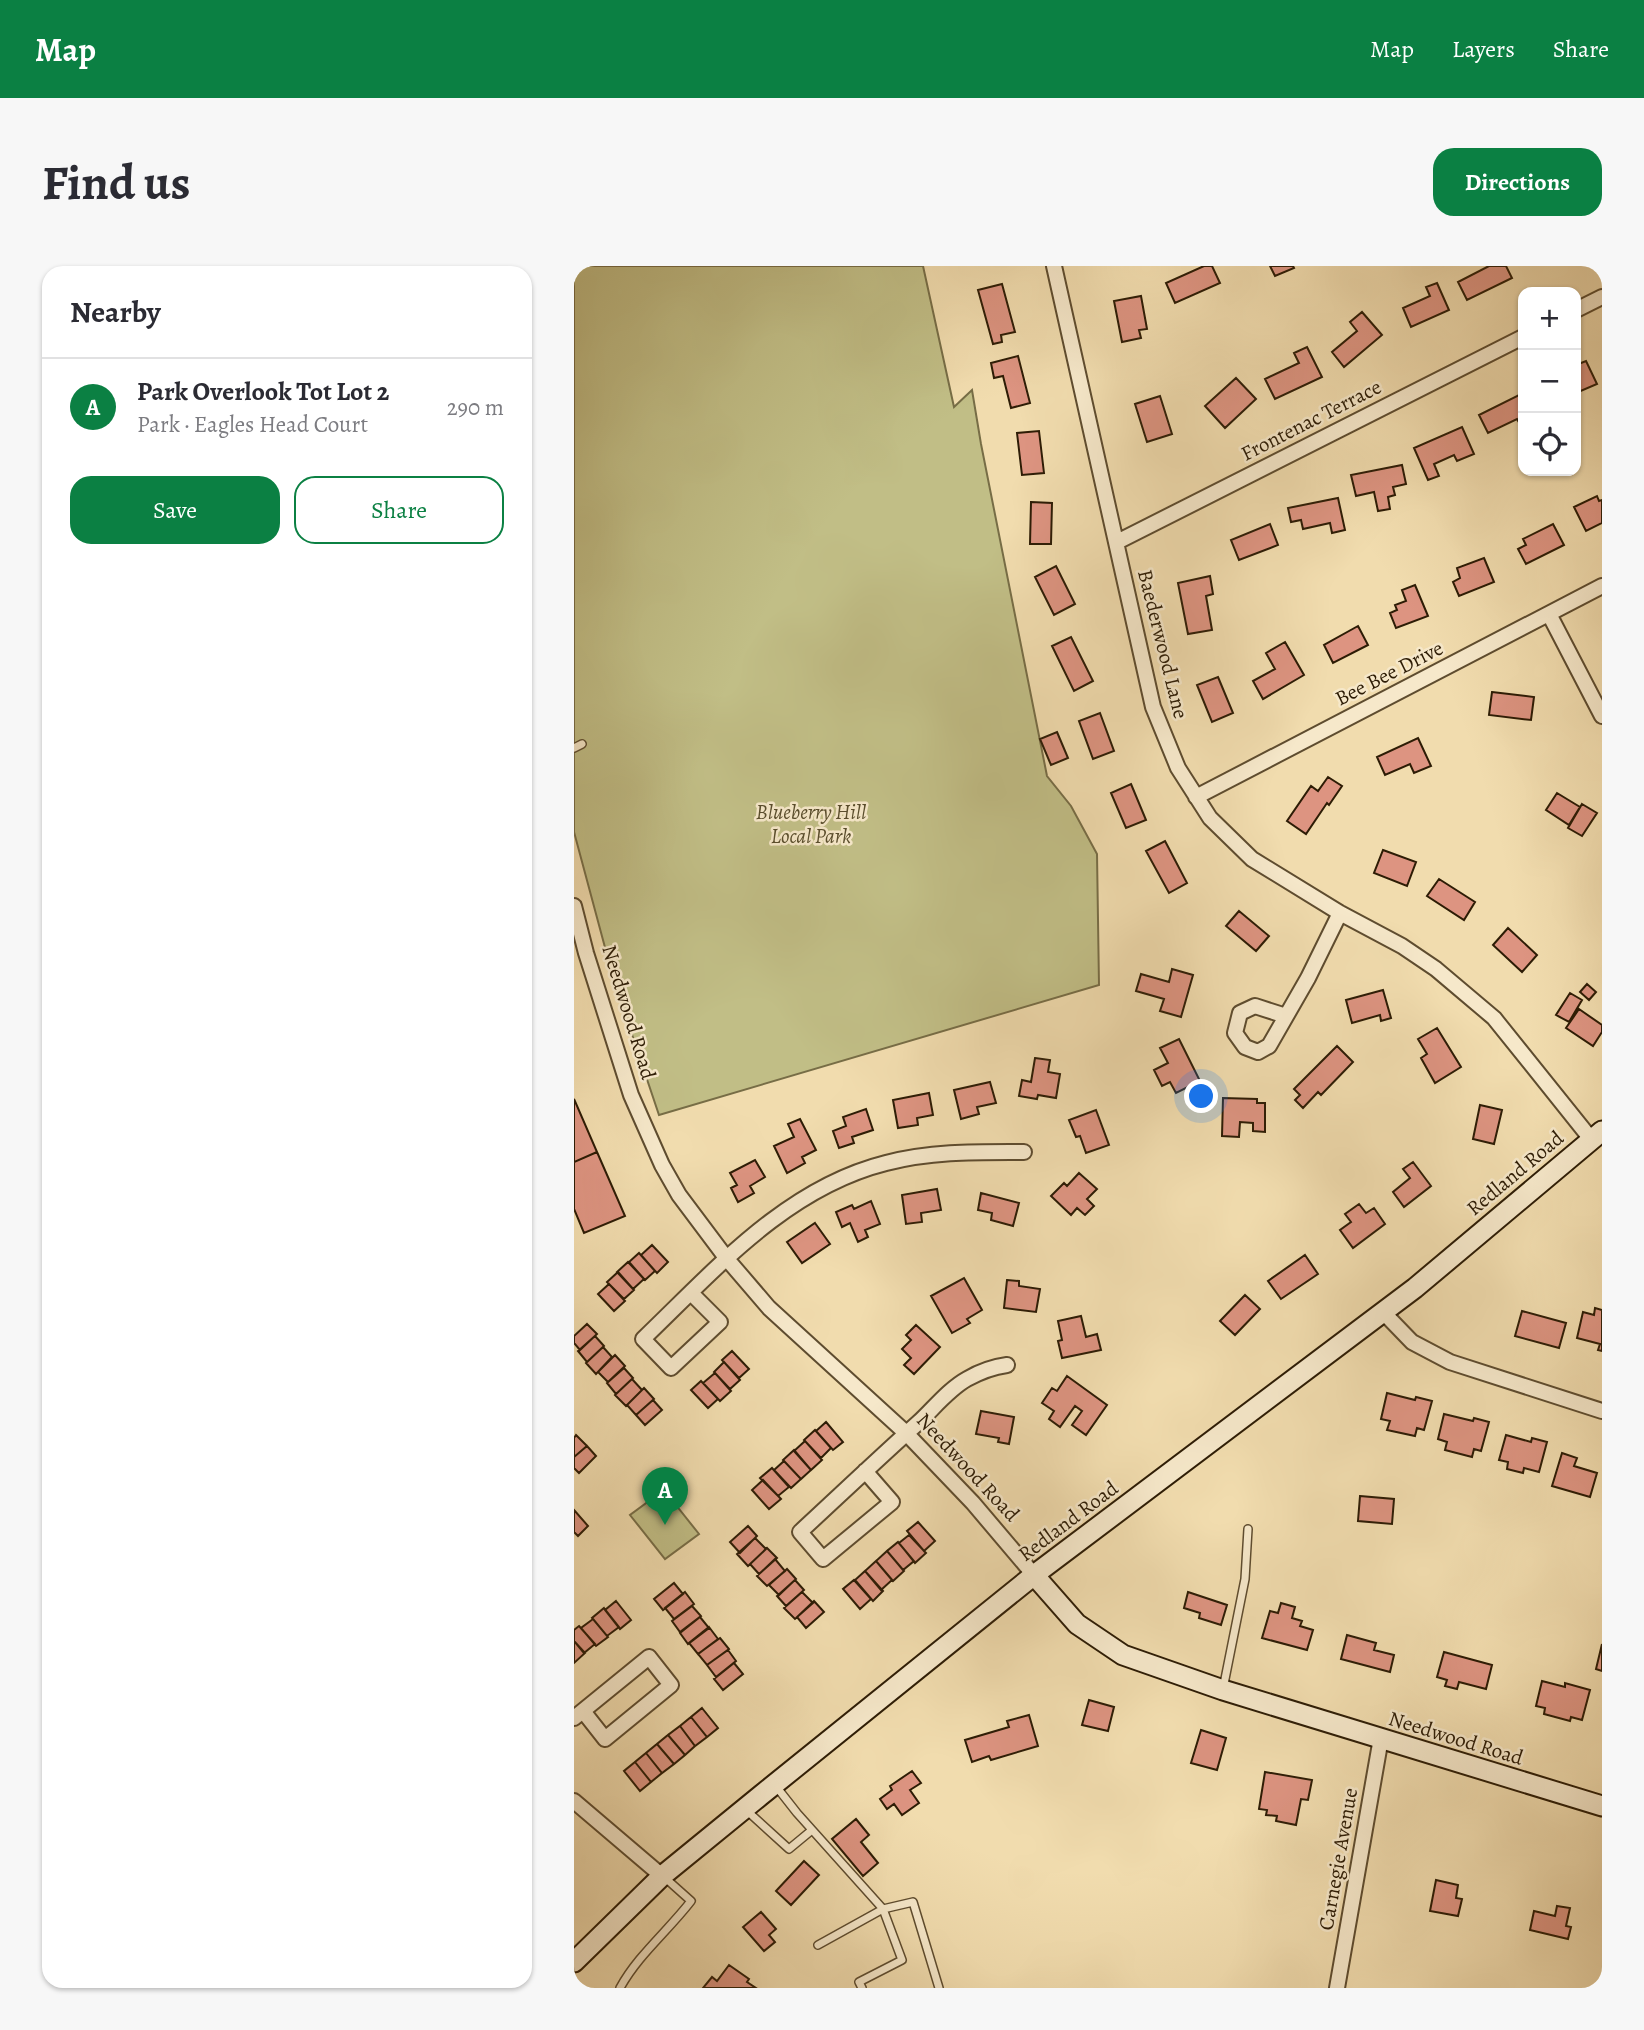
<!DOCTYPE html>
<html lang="en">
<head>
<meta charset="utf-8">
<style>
	:root { --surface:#fff; --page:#f7f7f7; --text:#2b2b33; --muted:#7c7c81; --line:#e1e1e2; --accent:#0b8043 }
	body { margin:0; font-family:Alegreya,serif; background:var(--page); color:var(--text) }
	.controls { position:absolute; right:21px; top:21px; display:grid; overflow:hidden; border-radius:14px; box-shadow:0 2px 5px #0004 }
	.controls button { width:63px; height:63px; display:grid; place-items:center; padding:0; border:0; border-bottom:2px solid var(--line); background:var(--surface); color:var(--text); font:35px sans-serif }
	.you { position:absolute; left:628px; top:831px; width:24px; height:24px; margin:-18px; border:5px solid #fff; border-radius:50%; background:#1a73e8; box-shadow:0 0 0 10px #1a73e833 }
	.badge { display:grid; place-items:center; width:46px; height:46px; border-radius:50%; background:var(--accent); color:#fff; font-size:23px; font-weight:700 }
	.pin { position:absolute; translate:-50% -58px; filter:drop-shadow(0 2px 4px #0008) }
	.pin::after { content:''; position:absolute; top:37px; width:24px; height:21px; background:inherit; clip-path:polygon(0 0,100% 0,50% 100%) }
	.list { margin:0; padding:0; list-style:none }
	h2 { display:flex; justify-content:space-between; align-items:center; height:91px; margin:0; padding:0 28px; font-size:30px }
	h2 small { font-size:23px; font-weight:400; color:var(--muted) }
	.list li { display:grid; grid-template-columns:46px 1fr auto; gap:21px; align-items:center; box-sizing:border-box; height:98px; padding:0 28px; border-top:2px solid var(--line) }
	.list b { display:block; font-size:26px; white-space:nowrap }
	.list p { margin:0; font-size:23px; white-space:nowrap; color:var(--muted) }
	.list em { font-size:23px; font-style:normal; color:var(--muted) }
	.actions { display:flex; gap:14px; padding:21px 28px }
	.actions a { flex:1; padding:16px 0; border:2px solid var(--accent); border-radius:21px; text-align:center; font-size:24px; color:var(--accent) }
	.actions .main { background:var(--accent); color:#fff }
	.icon { flex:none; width:38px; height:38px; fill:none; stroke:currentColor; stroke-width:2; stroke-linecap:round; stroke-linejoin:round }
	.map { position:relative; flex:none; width:1028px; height:1722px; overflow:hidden; border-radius:21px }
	header { display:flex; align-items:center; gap:42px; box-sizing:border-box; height:98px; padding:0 35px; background:var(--accent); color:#fff }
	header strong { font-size:33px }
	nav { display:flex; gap:38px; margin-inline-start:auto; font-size:24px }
	.intro { display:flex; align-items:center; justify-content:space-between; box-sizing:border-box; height:168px; padding:0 42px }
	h1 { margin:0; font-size:49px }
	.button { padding:18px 32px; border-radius:21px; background:var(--accent); color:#fff; font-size:24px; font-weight:700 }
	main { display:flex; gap:42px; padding:0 42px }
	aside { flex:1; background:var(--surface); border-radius:21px; box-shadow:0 2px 5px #0004 }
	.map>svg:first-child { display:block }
</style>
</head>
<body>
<header>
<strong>Map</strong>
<nav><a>Map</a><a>Layers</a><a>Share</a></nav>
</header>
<div class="intro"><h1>Find us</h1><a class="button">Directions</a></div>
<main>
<aside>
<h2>Nearby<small></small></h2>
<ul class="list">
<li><span class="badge">A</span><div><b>Park Overlook Tot Lot 2</b><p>Park · Eagles Head Court</p></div><em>290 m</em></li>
</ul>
<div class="actions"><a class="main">Save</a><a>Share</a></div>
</aside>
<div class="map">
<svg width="1028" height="1722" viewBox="0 0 1028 1722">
	<rect width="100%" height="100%" fill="#f1dcae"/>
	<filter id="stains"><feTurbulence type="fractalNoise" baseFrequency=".00286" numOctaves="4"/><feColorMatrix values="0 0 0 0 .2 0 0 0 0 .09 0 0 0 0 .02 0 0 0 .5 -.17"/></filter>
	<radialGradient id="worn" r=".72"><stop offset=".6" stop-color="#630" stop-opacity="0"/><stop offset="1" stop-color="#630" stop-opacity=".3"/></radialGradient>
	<path fill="#c1be86" stroke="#776d46" stroke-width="2" d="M 0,0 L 349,0 L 380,141 L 398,124 L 407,178 L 473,510 L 497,540 L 523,588 L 525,719 L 85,849 L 40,715 L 0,566 Z
		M 90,1224 L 125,1268 L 91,1293 L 56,1249 Z"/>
	<path fill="#dd9481" stroke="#2d1c05" stroke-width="2" d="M 630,0 L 638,0 L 646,17 L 601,37 L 592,17 Z
		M 696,0 L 719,0 L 720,2 L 701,10 Z
		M 915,0 L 932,0 L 938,12 L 893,34 L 884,16 Z
		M 863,17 L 875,44 L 837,61 L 829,42 L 856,30 L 852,21 Z
		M 428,18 L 441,66 L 427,69 L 428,76 L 419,78 L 404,24 Z
		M 567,30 L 573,63 L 565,64 L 567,72 L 548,76 L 540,35 Z
		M 788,46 L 808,69 L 770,101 L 758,86 L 783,65 L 776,56 Z
		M 733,81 L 748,111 L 701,133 L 691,113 L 725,97 L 720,87 Z
		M 444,90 L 456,137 L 437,142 L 429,110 L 420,112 L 417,97 Z
		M 1012,95 L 1023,118 L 1002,127 L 1002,99 Z
		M 662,112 L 682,133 L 651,162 L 631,140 Z
		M 949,127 L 949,159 L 947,160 L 943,153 L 914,167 L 905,149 Z
		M 586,130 L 598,168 L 573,176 L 561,138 Z
		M 888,161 L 900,188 L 883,195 L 880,189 L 860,198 L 865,210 L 854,214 L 840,182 Z
		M 465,165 L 470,207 L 448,209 L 443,167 Z
		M 828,199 L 832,218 L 819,221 L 821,229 L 814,231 L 816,243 L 804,245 L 800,226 L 782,230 L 777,209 Z
		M 1023,230 L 1025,235 L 1028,234 L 1028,257 L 1012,265 L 1000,241 Z
		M 764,232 L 771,264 L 758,267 L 756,257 L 729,263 L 727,254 L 717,256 L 714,242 Z
		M 457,236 L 478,237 L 477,278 L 456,278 Z
		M 696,258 L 704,279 L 665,294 L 657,274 Z
		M 979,258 L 990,279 L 952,298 L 944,283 L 952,279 L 949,273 Z
		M 910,292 L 920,316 L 885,330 L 879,316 L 886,312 L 883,302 Z
		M 482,300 L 501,338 L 480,349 L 461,311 Z
		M 636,310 L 639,328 L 632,330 L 638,364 L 614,368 L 604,317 Z
		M 841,319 L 854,350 L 822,362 L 816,347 L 823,344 L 821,339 L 832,335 L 828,324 Z
		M 784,360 L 794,379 L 759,397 L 750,379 Z
		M 497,371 L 519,415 L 500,425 L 478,380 Z
		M 711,376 L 730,409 L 689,433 L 679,415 L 701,403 L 692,387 Z
		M 644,411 L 659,447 L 638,456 L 623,419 Z
		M 918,426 L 960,431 L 957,454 L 915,449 Z
		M 526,447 L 540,485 L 519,493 L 505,455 Z
		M 483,466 L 494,492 L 477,499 L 466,473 Z
		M 844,472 L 857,500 L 840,507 L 836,498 L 811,509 L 803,491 Z
		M 754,511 L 768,520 L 755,539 L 753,537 L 732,568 L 713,555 L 737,520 L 744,525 Z
		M 557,518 L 572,554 L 552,562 L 537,527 Z
		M 983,527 L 1006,541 L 995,559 L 972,544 Z
		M 1008,538 L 1023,547 L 1008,570 L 994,562 Z
		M 591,575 L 613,617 L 595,627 L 572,585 Z
		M 809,584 L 842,596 L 833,620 L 800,607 Z
		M 865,613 L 901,636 L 890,654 L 853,630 Z
		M 665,645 L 695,670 L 682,685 L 652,660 Z
		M 934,662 L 963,689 L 948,706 L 919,679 Z
		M 598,703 L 619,709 L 607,751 L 586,745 L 590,733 L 562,725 L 567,708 L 595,716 Z
		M 1013,718 L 1022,726 L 1015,734 L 1006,726 Z
		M 809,724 L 817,752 L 807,755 L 806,749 L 778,757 L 772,734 Z
		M 996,727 L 1008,734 L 995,756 L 982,749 Z
		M 1005,743 L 1028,759 L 1028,766 L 1019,780 L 992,762 Z
		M 863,762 L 887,801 L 861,817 L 847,792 L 853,788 L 844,773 Z
		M 605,773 L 626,815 L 602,827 L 596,816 L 588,820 L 580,804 L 594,797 L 586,782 Z
		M 763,780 L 779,796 L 747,829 L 744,826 L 729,842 L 721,834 L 726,829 L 720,823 Z
		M 461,792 L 476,794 L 474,806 L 486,808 L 482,832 L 464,829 L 463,833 L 445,830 L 448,814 L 457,816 Z
		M 416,816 L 422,837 L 403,841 L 405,848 L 387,853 L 380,824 Z
		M 355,827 L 359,849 L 343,852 L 344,859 L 324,862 L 319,834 Z
		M 649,832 L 683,833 L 683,837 L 691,837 L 691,866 L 679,865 L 679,857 L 666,856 L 665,871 L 648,870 Z
		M 0,833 L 23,886 L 0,896 Z
		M 906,839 L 928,844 L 920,878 L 899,873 Z
		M 292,843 L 299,864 L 278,871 L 280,877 L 265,882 L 259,865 L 272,860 L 269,851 Z
		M 522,844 L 535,879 L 512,887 L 506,870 L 502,871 L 495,854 Z
		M 226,853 L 242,884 L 228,891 L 231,897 L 213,907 L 200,880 L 220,871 L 214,858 Z
		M 23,886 L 51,950 L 10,967 L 0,943 L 0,896 Z
		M 181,894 L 191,911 L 176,920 L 180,927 L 164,936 L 157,922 L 163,919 L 156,907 Z
		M 839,896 L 857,920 L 830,941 L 819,926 L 836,912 L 829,903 Z
		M 505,907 L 523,923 L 513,933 L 520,940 L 511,949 L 503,942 L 497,949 L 477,930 L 490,917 L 493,920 Z
		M 363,923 L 367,944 L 347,947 L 348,956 L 332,958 L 328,929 Z
		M 407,927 L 445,937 L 439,960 L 417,954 L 418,947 L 404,944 Z
		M 297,935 L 306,958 L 291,964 L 294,971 L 284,976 L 276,957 L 268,961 L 262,946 L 278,939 L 280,943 Z
		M 785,938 L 792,947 L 800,942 L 811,958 L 779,982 L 766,964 L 777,956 L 771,948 Z
		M 241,957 L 256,978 L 228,997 L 213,976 Z
		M 78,979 L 94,996 L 83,1007 L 67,989 Z
		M 65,987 L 81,1005 L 71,1014 L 55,996 Z
		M 731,989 L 744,1008 L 707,1033 L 694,1015 Z
		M 54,996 L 70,1013 L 59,1023 L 43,1006 Z
		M 44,1006 L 60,1024 L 50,1033 L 33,1016 Z
		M 390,1012 L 408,1044 L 393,1053 L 396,1057 L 378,1067 L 357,1030 Z
		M 433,1014 L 445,1015 L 445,1020 L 466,1023 L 462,1046 L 430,1042 Z
		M 35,1018 L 51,1035 L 40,1045 L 24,1028 Z
		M 671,1029 L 686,1043 L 661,1069 L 646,1055 Z
		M 1021,1042 L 1028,1044 L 1028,1085 L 1024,1084 L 1026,1078 L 1003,1072 L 1009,1046 L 1020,1049 Z
		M 948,1045 L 992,1057 L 985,1082 L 941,1070 Z
		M 507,1050 L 512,1071 L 523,1068 L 527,1084 L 488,1092 L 484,1075 L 488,1074 L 484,1055 Z
		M 13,1058 L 23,1068 L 6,1084 L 0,1077 L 0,1070 Z
		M 342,1059 L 366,1081 L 340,1108 L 330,1099 L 337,1092 L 328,1083 L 337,1074 L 332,1069 Z
		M 21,1070 L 30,1080 L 13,1096 L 4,1085 Z
		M 29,1081 L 38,1091 L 22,1108 L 12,1097 Z
		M 158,1085 L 175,1103 L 165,1112 L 148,1094 Z
		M 41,1089 L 51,1100 L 34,1116 L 24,1106 Z
		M 150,1096 L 166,1114 L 156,1123 L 140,1106 Z
		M 50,1102 L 59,1112 L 42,1128 L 33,1117 Z
		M 141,1107 L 157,1125 L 146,1135 L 129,1117 Z
		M 493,1110 L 533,1139 L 512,1169 L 498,1159 L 508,1145 L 501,1140 L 486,1161 L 475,1153 L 480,1145 L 468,1137 L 478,1122 L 483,1125 Z
		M 58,1113 L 68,1124 L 52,1140 L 41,1129 Z
		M 127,1115 L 144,1133 L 134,1142 L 117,1124 Z
		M 70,1122 L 80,1133 L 62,1149 L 53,1139 Z
		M 813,1127 L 841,1134 L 842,1131 L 858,1135 L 850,1164 L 843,1162 L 841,1170 L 813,1164 L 816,1155 L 807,1153 Z
		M 79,1134 L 88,1144 L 71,1159 L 62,1149 Z
		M 407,1145 L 440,1151 L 435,1178 L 424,1176 L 425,1172 L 402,1168 Z
		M 870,1148 L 899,1155 L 900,1152 L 915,1156 L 907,1185 L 900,1183 L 898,1191 L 871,1184 L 873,1176 L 864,1173 Z
		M 252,1156 L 269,1176 L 259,1184 L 242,1165 Z
		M 241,1164 L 257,1182 L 247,1192 L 230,1174 Z
		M 2,1169 L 13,1180 L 0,1191 L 0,1172 Z
		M 932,1169 L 957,1176 L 958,1172 L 973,1176 L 965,1206 L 950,1202 L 949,1207 L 933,1203 L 934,1196 L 925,1194 Z
		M 231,1175 L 248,1194 L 237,1204 L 220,1185 Z
		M 13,1180 L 22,1190 L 5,1207 L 0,1202 L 0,1191 Z
		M 220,1184 L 237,1204 L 227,1213 L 209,1194 Z
		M 988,1187 L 1003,1192 L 1000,1200 L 1023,1207 L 1016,1231 L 978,1220 Z
		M 210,1195 L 227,1213 L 217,1222 L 200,1204 Z
		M 198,1202 L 215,1221 L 204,1230 L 186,1212 Z
		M 189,1214 L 207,1233 L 195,1243 L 178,1224 Z
		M 786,1230 L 820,1233 L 818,1258 L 784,1255 Z
		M 0,1244 L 14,1260 L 4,1270 L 0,1266 Z
		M 344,1256 L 361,1275 L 350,1285 L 333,1265 Z
		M 174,1260 L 183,1270 L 166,1287 L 156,1276 Z
		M 335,1269 L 352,1287 L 341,1297 L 325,1277 Z
		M 181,1272 L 192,1283 L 174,1300 L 163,1288 Z
		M 324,1276 L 340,1295 L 329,1304 L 313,1285 Z
		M 193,1282 L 203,1292 L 185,1308 L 176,1298 Z
		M 313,1285 L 330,1305 L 319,1315 L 302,1295 Z
		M 201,1293 L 211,1305 L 193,1320 L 183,1310 Z
		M 302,1295 L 318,1314 L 307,1324 L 291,1305 Z
		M 213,1303 L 222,1313 L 205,1329 L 195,1319 Z
		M 291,1305 L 309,1325 L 299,1335 L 281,1314 Z
		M 221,1314 L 230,1324 L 212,1340 L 203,1330 Z
		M 280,1314 L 297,1333 L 286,1343 L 269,1323 Z
		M 100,1317 L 109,1328 L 89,1344 L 80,1333 Z
		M 111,1326 L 120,1338 L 100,1353 L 91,1342 Z
		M 228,1326 L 239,1337 L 221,1353 L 210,1342 Z
		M 614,1326 L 653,1339 L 647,1359 L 625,1352 L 626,1347 L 610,1342 Z
		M 42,1335 L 57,1354 L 46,1363 L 31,1344 Z
		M 240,1335 L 250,1346 L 232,1362 L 223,1351 Z
		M 707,1337 L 721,1341 L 718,1352 L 728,1355 L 726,1360 L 739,1364 L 733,1384 L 688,1372 L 696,1345 L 704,1347 Z
		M 118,1340 L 127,1350 L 106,1366 L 98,1355 Z
		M 30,1342 L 45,1361 L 33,1370 L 18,1352 Z
		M 126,1351 L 135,1362 L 114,1378 L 106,1367 Z
		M 19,1353 L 34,1371 L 22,1380 L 7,1362 Z
		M 5,1360 L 21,1378 L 10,1387 L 0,1375 L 0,1364 Z
		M 135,1361 L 144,1373 L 124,1388 L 115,1377 Z
		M 773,1369 L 802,1377 L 800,1384 L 820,1389 L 816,1406 L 767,1393 Z
		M 146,1372 L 155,1383 L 133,1399 L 124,1388 Z
		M 0,1375 L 11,1387 L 0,1397 Z
		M 1028,1378 L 1028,1405 L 1022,1403 Z
		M 154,1384 L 162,1395 L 142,1411 L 133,1399 Z
		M 870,1386 L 918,1399 L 912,1423 L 885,1416 L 883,1423 L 871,1420 L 873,1414 L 863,1411 Z
		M 160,1397 L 169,1408 L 149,1424 L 140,1413 Z
		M 968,1415 L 991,1421 L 991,1417 L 1016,1424 L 1008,1454 L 997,1451 L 996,1455 L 970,1448 L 971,1442 L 962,1440 Z
		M 515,1434 L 540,1441 L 534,1465 L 508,1459 Z
		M 128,1442 L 144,1462 L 133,1471 L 117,1451 Z
		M 455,1449 L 464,1480 L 417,1494 L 415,1490 L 398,1496 L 391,1474 L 435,1461 L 433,1455 Z
		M 117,1451 L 133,1471 L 121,1480 L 106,1460 Z
		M 106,1460 L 121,1480 L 111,1489 L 94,1469 Z
		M 627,1464 L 652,1472 L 643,1504 L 617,1497 Z
		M 94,1469 L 111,1489 L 100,1498 L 83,1478 Z
		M 83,1478 L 100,1498 L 88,1507 L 72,1487 Z
		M 72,1487 L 88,1507 L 77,1516 L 61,1496 Z
		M 61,1496 L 77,1516 L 66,1525 L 50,1505 Z
		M 338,1505 L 347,1517 L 336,1524 L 345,1537 L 328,1549 L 320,1538 L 313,1543 L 306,1533 L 318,1524 L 316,1520 Z
		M 691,1506 L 738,1514 L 734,1534 L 727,1533 L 722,1559 L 702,1555 L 703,1550 L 692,1549 L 693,1544 L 685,1543 Z
		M 282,1553 L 295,1569 L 287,1576 L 304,1597 L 289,1610 L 258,1573 Z
		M 230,1595 L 245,1609 L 217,1639 L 202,1625 Z
		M 862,1614 L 884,1619 L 882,1632 L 888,1633 L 884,1650 L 856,1645 Z
		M 983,1640 L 996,1642 L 992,1660 L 997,1661 L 994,1673 L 956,1664 L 960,1645 L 981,1650 Z
		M 187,1646 L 202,1663 L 195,1669 L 201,1676 L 190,1685 L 169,1661 Z
		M 155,1699 L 175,1713 L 173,1716 L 182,1722 L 129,1722 L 138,1711 L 143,1715 Z"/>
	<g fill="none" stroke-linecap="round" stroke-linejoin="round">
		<g stroke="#5e4c2f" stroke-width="10">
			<path id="lane" d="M 0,482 L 8,478
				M 649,1423 L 671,1313 L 674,1263
				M 201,1519 L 223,1547 L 309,1643 L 339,1636 L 365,1722
				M 171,1543 L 215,1583 L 238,1564
				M 244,1679 L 309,1643 L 328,1694 L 285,1716 L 288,1722
				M 46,1722 C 64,1689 94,1665 117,1635 L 89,1610"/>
		</g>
		<g stroke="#5e4c2f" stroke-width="18">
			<path id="street" d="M 480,0 L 579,441 L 604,502 L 636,552 L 678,593 L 766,647 L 828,680 L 862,703 L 920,752 L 1017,873
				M 1002,44 L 1028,31
				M 543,276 L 949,71
				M 975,348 L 1028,450
				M 622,531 L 1028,320
				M 0,640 L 12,687 L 57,829 L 88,899 L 105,929 L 153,993 L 195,1042 L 332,1167 L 399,1237 L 460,1309
				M 712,750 L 681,740 L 666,747 L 661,767 L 671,781 L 684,786 L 695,780 L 734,712 L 766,647
				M 117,1027 L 146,1056 L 97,1102 L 69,1073 C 141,1004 212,922 312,897 C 358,885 404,886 450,886
				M 809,1046 L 838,1076 L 876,1096 L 1028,1145
				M 291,1205 L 318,1236 L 249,1293 L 226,1266 C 266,1229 305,1192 345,1156 C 360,1142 375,1123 393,1113 C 407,1105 418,1101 433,1099
				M 0,1452 L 75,1391 L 97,1419 L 31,1473 L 9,1445
				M 0,1535 L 88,1610
				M 763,1722 L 807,1472"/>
		</g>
		<g stroke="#2d1c05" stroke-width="23">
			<path id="secondary" d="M 460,1309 L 503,1358 L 549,1389 L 649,1424 L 1028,1540
				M 0,1696 L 88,1610 L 186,1530 L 460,1309 L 841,1022 L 1028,865"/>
		</g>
		<use href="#lane" stroke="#f6e8ca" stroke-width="7"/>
		<use href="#street" stroke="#f6e8ca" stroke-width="14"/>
		<use href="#secondary" stroke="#f6e8ca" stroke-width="19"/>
	</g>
	<g text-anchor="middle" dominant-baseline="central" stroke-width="5" stroke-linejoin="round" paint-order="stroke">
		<g font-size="21" fill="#2d1c05" stroke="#f6e8ca">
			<text transform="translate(737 154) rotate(-27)">Frontenac Terrace</text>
			<text transform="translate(589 378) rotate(76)">Baederwood Lane</text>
			<text transform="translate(815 407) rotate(-27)">Bee Bee Drive</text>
			<text transform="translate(55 746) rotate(73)">Needwood Road</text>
			<text transform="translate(941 907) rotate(-40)">Redland Road</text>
			<text transform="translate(394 1201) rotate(47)">Needwood Road</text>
			<text transform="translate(494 1255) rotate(-37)">Redland Road</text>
			<text transform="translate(882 1472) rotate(17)">Needwood Road</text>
			<text transform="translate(764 1593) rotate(-80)">Carnegie Avenue</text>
		</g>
		<g font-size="21" font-style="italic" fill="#594d2c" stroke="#f6e8ca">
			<text x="237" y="546">Blueberry Hill<tspan x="237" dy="24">Local Park</tspan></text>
		</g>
	</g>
	<rect width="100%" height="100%" filter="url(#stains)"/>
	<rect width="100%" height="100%" fill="url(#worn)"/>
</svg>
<div class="controls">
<button>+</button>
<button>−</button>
<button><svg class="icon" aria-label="locate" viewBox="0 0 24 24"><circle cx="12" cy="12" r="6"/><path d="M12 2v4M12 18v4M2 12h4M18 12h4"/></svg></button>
</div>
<div class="you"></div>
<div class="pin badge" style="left:91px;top:1259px">A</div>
</div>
</main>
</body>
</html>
